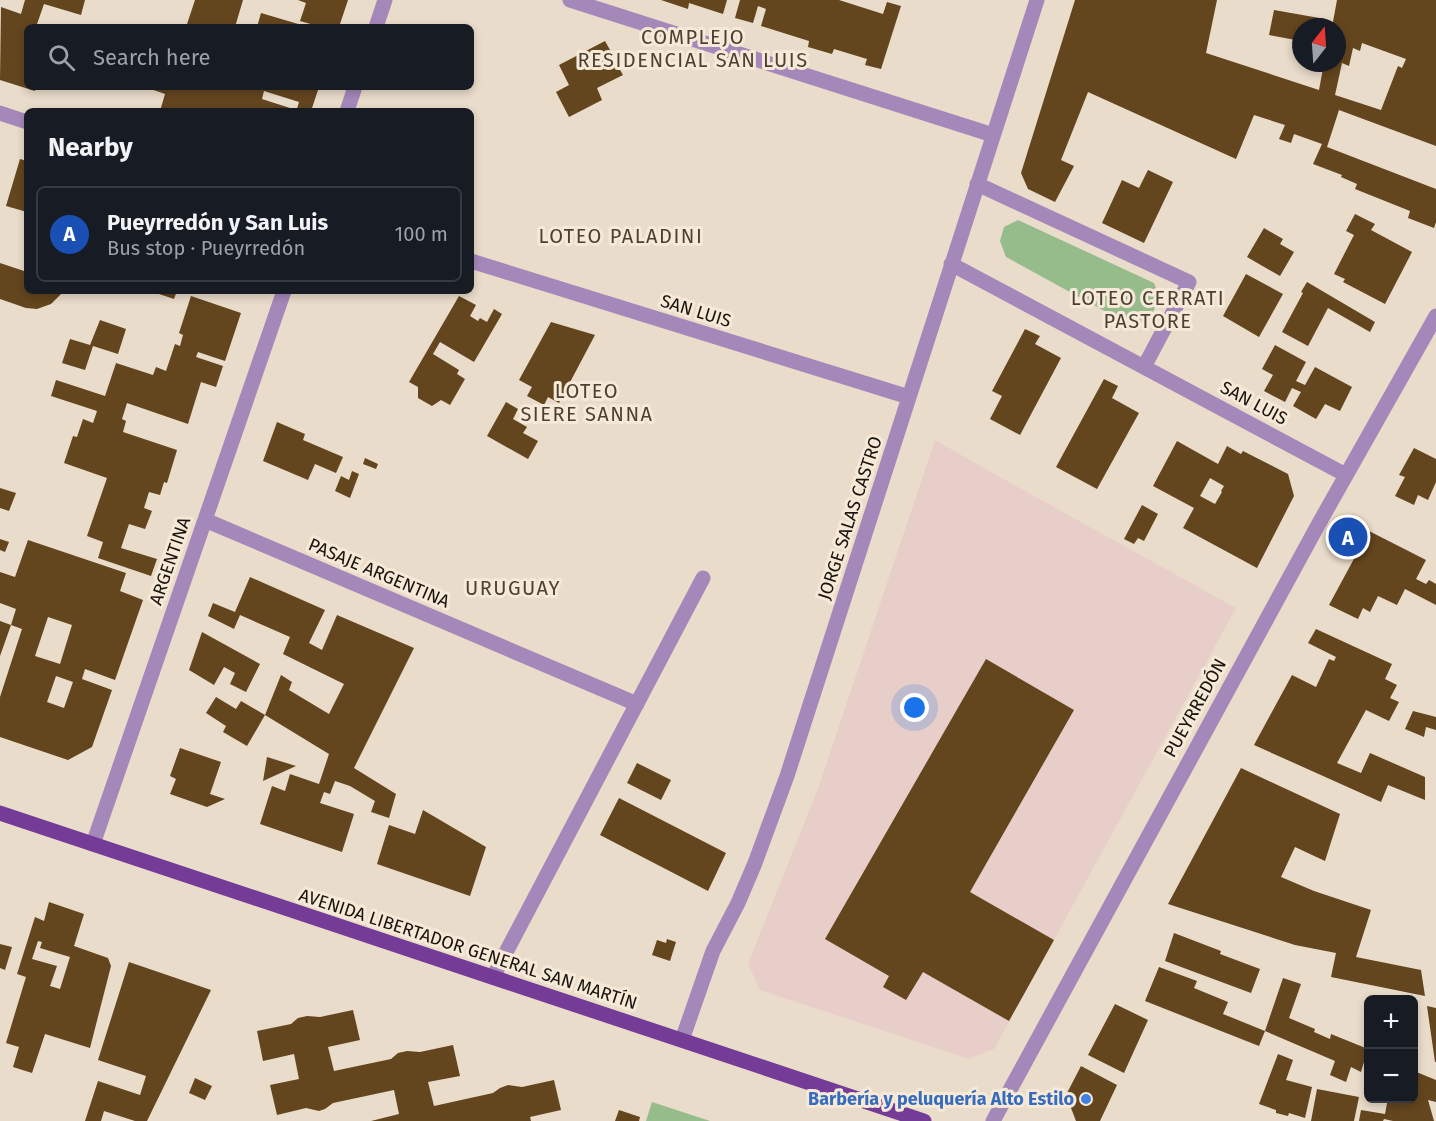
<!DOCTYPE html>
<html lang="en">
<head>
<meta charset="utf-8">
<style>
	:root { --surface:#171b24; --page:#242831; --text:#f1f3f6; --muted:#9ea1a6; --line:#363941; --accent:#a1b394 }
	body { margin:0; font-family:"Fira Sans",sans-serif; background:var(--page); color:var(--text) }
	.controls { position:absolute; right:18px; bottom:18px; display:grid; overflow:hidden; border-radius:9px; box-shadow:0 3px 9px #0003 }
	.controls button { width:54px; height:54px; display:grid; place-items:center; padding:0; border:0; border-bottom:2px solid var(--line); background:var(--surface); color:var(--text); font:30px sans-serif }
	.compass { position:absolute; left:1292px; top:18px; width:54px; height:54px; border-radius:50%; background:var(--surface); box-shadow:0 3px 9px #0003; rotate:17deg }
	.you { position:absolute; left:915px; top:708px; width:21px; height:21px; margin:-15px; border:4px solid #fff; border-radius:50%; background:#1a73e8; box-shadow:0 0 0 9px #1a73e833 }
	.badge { display:grid; place-items:center; width:39px; height:39px; border-radius:50%; background:var(--accent); color:#fff; font-size:20px; font-weight:700 }
	.pin { position:absolute; translate:-50% -50%; border:3px solid #fff; box-shadow:0 2px 6px #0006 }
	.list { margin:0; padding:0; list-style:none }
	h2 { display:flex; justify-content:space-between; align-items:center; height:78px; margin:0; padding:0 24px; font-size:26px }
	h2 small { font-size:20px; font-weight:400; color:var(--muted) }
	.list li { display:grid; grid-template-columns:39px 1fr auto; gap:18px; align-items:center; box-sizing:border-box; height:96px; margin:0 12px 12px; padding:0 12px; border:2px solid var(--line); border-radius:9px }
	.list b { display:block; font-size:22px; white-space:nowrap }
	.list p { margin:0; font-size:20px; white-space:nowrap; color:var(--muted) }
	.list em { font-size:20px; font-style:normal; color:var(--muted) }
	.icon { flex:none; width:33px; height:33px; fill:none; stroke:currentColor; stroke-width:2; stroke-linecap:round; stroke-linejoin:round }
	.map { position:relative; flex:none; width:1436px; height:1121px; overflow:hidden }
	.search { position:absolute; background:var(--surface); box-shadow:0 3px 9px #0003; left:24px; top:24px; width:450px; height:66px; display:flex; align-items:center; gap:15px; box-sizing:border-box; padding:0 21px; border-radius:9px; color:var(--muted); font-size:22px }
	.panel { position:absolute; background:var(--surface); box-shadow:0 3px 9px #0003; left:24px; top:108px; width:450px; height:186px; border-radius:9px }
	.map>svg:first-child { display:block }
</style>
</head>
<body>
<div class="map">
<svg width="1436" height="1121" viewBox="0 0 1436 1121">
	<rect width="100%" height="100%" fill="#eadcca"/>
	<path fill="#e8cec9" d="M 935,440 L 998,476 L 1236,608 L 994,1049 L 969,1059 L 760,990 L 748,964 L 819,786 Z"/>
	<path fill="#96bc8c" d="M 1018,220 L 1154,283 L 1160,299 L 1148,321 L 1132,326 L 1006,257 L 1000,241 L 1004,227 Z
		M 652,1102 L 710,1121 L 646,1121 Z"/>
	<path fill="#63451e" fill-rule="evenodd" d="M 25,0 L 85,0 L 81,15 L 44,4 L 36,27 L 27,27 L 27,87 L 36,87 L 35,91 L 0,80 L 1,7 L 21,14 Z
		M 195,0 L 243,0 L 235,27 L 186,27 Z
		M 298,0 L 348,0 L 339,27 L 321,27 L 300,21 L 306,3 Z
		M 661,0 L 727,0 L 723,14 L 689,3 L 688,9 Z
		M 740,0 L 839,0 L 883,14 L 887,2 L 901,6 L 881,69 L 865,65 L 867,59 L 834,49 L 832,54 L 808,47 L 809,41 L 761,26 L 766,9 L 758,6 L 753,23 L 735,18 Z
		M 1075,0 L 1217,0 L 1206,53 L 1319,90 L 1324,63 L 1337,63 L 1337,27 L 1332,27 L 1337,0 L 1436,0 L 1436,146 L 1339,110 L 1327,147 L 1436,189 L 1436,222 L 1434,228 L 1408,218 L 1410,211 L 1355,189 L 1357,184 L 1341,177 L 1342,175 L 1313,164 L 1322,144 L 1294,134 L 1291,143 L 1279,139 L 1285,125 L 1254,115 L 1236,159 L 1088,92 L 1061,160 L 1074,166 L 1055,202 L 1028,189 L 1021,173 ZM 1362,43 L 1406,59 L 1402,68 L 1398,66 L 1381,110 L 1335,95 L 1342,63 L 1349,66 L 1353,48 L 1360,51 Z
		M 1274,10 L 1325,19 L 1323,27 L 1301,27 L 1301,41 L 1269,35 Z
		M 261,13 L 305,26 L 305,27 L 257,27 Z
		M 605,41 L 614,57 L 610,59 L 613,65 L 619,68 L 623,75 L 597,88 L 602,100 L 569,117 L 556,92 L 569,85 L 559,65 Z
		M 145,87 L 187,87 L 197,90 L 198,87 L 319,87 L 311,111 L 303,111 L 297,109 L 299,102 L 264,91 L 262,99 L 293,109 L 292,111 L 160,111 L 165,94 Z
		M 20,159 L 27,161 L 27,212 L 6,206 Z
		M 1148,170 L 1173,182 L 1144,243 L 1102,223 L 1122,180 L 1139,188 Z
		M 1355,214 L 1375,224 L 1371,230 L 1412,252 L 1385,304 L 1343,282 L 1345,279 L 1334,274 L 1354,235 L 1346,231 Z
		M 1264,228 L 1283,239 L 1280,244 L 1294,252 L 1280,276 L 1247,257 Z
		M 0,263 L 27,272 L 27,291 L 63,291 L 62,293 L 51,304 L 37,309 L 26,308 L 0,299 Z
		M 1246,274 L 1283,294 L 1259,337 L 1223,316 Z
		M 1307,282 L 1375,322 L 1370,332 L 1328,308 L 1308,346 L 1282,332 L 1303,293 L 1301,292 Z
		M 150,291 L 177,291 L 174,299 Z
		M 191,296 L 241,313 L 225,361 L 198,352 L 196,357 L 223,366 L 216,387 L 201,382 L 188,424 L 127,403 L 122,419 L 126,421 L 123,432 L 177,450 L 167,483 L 164,482 L 160,495 L 149,492 L 144,508 L 152,511 L 145,529 L 129,524 L 121,548 L 157,559 L 151,576 L 98,558 L 103,542 L 87,536 L 107,478 L 64,463 L 73,436 L 77,437 L 83,419 L 93,423 L 97,411 L 51,396 L 56,380 L 105,396 L 116,363 L 153,375 L 156,367 L 166,371 L 175,344 L 180,346 L 183,335 L 179,333 Z
		M 459,296 L 476,305 L 470,316 L 478,321 L 480,318 L 487,322 L 494,309 L 502,314 L 474,362 L 440,342 L 433,354 L 459,370 L 457,374 L 465,379 L 450,405 L 441,400 L 432,406 L 418,398 L 418,387 L 409,382 Z
		M 100,320 L 126,329 L 118,354 L 93,346 L 85,370 L 62,363 L 70,339 L 90,345 Z
		M 551,322 L 595,335 L 559,403 L 548,397 L 544,405 L 527,396 L 532,387 L 519,380 Z
		M 1025,329 L 1040,336 L 1035,344 L 1061,358 L 1020,435 L 990,419 L 1002,396 L 992,391 Z
		M 1275,345 L 1306,362 L 1296,381 L 1305,385 L 1315,367 L 1352,387 L 1340,411 L 1325,404 L 1316,419 L 1293,406 L 1301,392 L 1292,388 L 1285,402 L 1264,391 L 1273,375 L 1262,369 Z
		M 1104,379 L 1118,386 L 1112,398 L 1139,413 L 1097,489 L 1056,467 Z
		M 506,402 L 518,409 L 513,419 L 527,427 L 523,433 L 538,441 L 528,459 L 487,436 Z
		M 277,422 L 305,434 L 303,440 L 343,457 L 336,473 L 315,464 L 308,480 L 263,461 Z
		M 1177,441 L 1218,464 L 1227,446 L 1241,454 L 1243,451 L 1288,474 L 1294,496 L 1257,568 L 1183,528 L 1194,508 L 1153,486 ZM 1210,478 L 1224,486 L 1221,491 L 1222,492 L 1215,504 L 1200,496 Z
		M 1414,448 L 1436,459 L 1436,482 L 1428,500 L 1418,495 L 1414,505 L 1395,496 L 1405,477 L 1399,475 Z
		M 365,458 L 378,464 L 376,469 L 363,464 Z
		M 352,471 L 359,474 L 350,498 L 335,491 L 341,476 L 349,480 Z
		M 0,488 L 16,493 L 9,511 L 0,508 Z
		M 1142,505 L 1158,514 L 1144,541 L 1138,538 L 1134,544 L 1124,539 Z
		M 1369,531 L 1426,560 L 1416,579 L 1426,584 L 1429,580 L 1436,584 L 1436,605 L 1405,589 L 1397,605 L 1378,596 L 1370,612 L 1363,608 L 1358,619 L 1329,605 Z
		M 0,539 L 9,542 L 5,552 L 0,550 Z
		M 28,540 L 126,573 L 120,591 L 143,600 L 115,680 L 85,669 L 82,679 L 112,690 L 92,747 L 68,760 L 0,737 L 0,697 L 22,629 L 11,625 L 16,609 L 0,603 L 0,572 L 15,577 ZM 48,617 L 72,625 L 60,664 L 35,656 ZM 56,676 L 73,682 L 64,708 L 47,702 Z
		M 250,577 L 325,610 L 309,643 L 322,650 L 337,615 L 414,648 L 354,768 L 396,794 L 389,818 L 371,812 L 375,801 L 350,786 L 335,781 L 330,794 L 324,792 L 320,803 L 354,814 L 342,852 L 260,824 L 272,786 L 285,791 L 290,774 L 319,784 L 329,754 L 265,715 L 247,746 L 223,732 L 226,726 L 206,713 L 216,697 L 236,709 L 241,701 L 265,715 L 281,675 L 292,682 L 289,690 L 329,714 L 344,684 L 283,654 L 290,637 L 240,615 L 234,629 L 208,616 L 213,603 L 235,612 Z
		M 0,621 L 11,625 L 0,656 Z
		M 1316,629 L 1392,664 L 1385,679 L 1397,685 L 1390,698 L 1399,702 L 1389,721 L 1366,710 L 1337,763 L 1361,773 L 1370,753 L 1425,777 L 1425,800 L 1388,785 L 1381,802 L 1254,745 L 1292,675 L 1316,687 L 1329,659 L 1334,661 L 1336,657 L 1308,643 Z
		M 202,632 L 260,664 L 246,692 L 230,684 L 235,673 L 224,667 L 214,685 L 189,670 Z
		M 986,659 L 1074,710 L 970,892 L 1054,940 L 1009,1021 L 923,972 L 906,1000 L 883,987 L 889,976 L 825,939 Z
		M 1413,711 L 1436,717 L 1436,730 L 1426,727 L 1424,737 L 1405,729 Z
		M 180,748 L 221,762 L 210,794 L 225,799 L 207,807 L 170,794 L 176,779 L 170,776 Z
		M 267,757 L 296,766 L 263,781 Z
		M 637,763 L 671,780 L 661,800 L 627,783 Z
		M 1241,768 L 1340,814 L 1325,861 L 1295,847 L 1281,877 L 1314,891 L 1371,910 L 1356,957 L 1421,970 L 1425,996 L 1331,977 L 1336,953 L 1295,945 L 1168,904 Z
		M 619,798 L 726,853 L 708,891 L 600,835 Z
		M 423,810 L 486,847 L 470,896 L 377,864 L 389,825 L 415,834 Z
		M 49,902 L 84,914 L 74,946 L 108,958 L 111,966 L 90,1048 L 45,1034 L 32,1073 L 13,1067 L 19,1047 L 6,1043 L 26,977 L 17,974 L 35,917 L 44,921 ZM 38,941 L 42,942 L 40,948 L 70,957 L 60,989 L 50,986 L 57,966 L 32,959 Z
		M 1174,933 L 1221,951 L 1220,954 L 1260,969 L 1251,993 L 1165,961 Z
		M 667,939 L 676,942 L 670,961 L 652,955 L 657,940 L 666,943 Z
		M 0,944 L 12,947 L 5,970 L 0,968 Z
		M 129,962 L 211,990 L 147,1121 L 135,1121 L 104,1111 L 101,1121 L 85,1121 L 98,1081 L 140,1095 L 146,1076 L 98,1060 Z
		M 1159,967 L 1197,981 L 1194,988 L 1228,1002 L 1223,1014 L 1265,1031 L 1259,1046 L 1145,1001 Z
		M 1283,978 L 1301,984 L 1289,1018 L 1315,1029 L 1314,1032 L 1330,1039 L 1331,1034 L 1368,1049 L 1361,1072 L 1351,1067 L 1346,1082 L 1330,1075 L 1335,1061 L 1265,1031 Z
		M 1115,1004 L 1148,1020 L 1124,1073 L 1088,1055 Z
		M 1427,1006 L 1436,1008 L 1436,1062 L 1435,1062 Z
		M 353,1010 L 360,1040 L 328,1047 L 334,1071 L 391,1059 L 398,1053 L 407,1051 L 420,1052 L 453,1045 L 460,1076 L 428,1082 L 434,1106 L 493,1093 L 500,1088 L 508,1085 L 522,1087 L 554,1080 L 561,1110 L 530,1117 L 531,1121 L 371,1121 L 399,1114 L 394,1090 L 333,1103 L 325,1109 L 319,1111 L 306,1108 L 277,1115 L 270,1085 L 299,1079 L 294,1054 L 263,1061 L 257,1031 L 291,1024 L 298,1018 L 307,1016 L 320,1017 Z
		M 1278,1054 L 1293,1060 L 1286,1080 L 1312,1087 L 1305,1118 L 1289,1113 L 1288,1116 L 1276,1113 L 1276,1110 L 1259,1104 Z
		M 1081,1066 L 1117,1085 L 1100,1121 L 1076,1121 L 1066,1095 Z
		M 1414,1071 L 1436,1080 L 1436,1102 L 1428,1100 L 1434,1121 L 1393,1121 L 1384,1119 L 1383,1121 L 1359,1121 L 1361,1110 L 1385,1114 L 1388,1098 L 1414,1098 Z
		M 195,1078 L 212,1086 L 205,1100 L 189,1093 Z
		M 1317,1089 L 1359,1097 L 1354,1121 L 1311,1121 Z
		M 619,1110 L 640,1117 L 639,1121 L 615,1121 Z"/>
	<g fill="none" stroke-linecap="round" stroke-linejoin="round">
		<path stroke="#a588ba" stroke-width="15" d="M 570,0 L 993,135
			M 376,27 L 385,0
			M 347,111 L 355,87
			M 0,113 L 27,122
			M 977,184 L 1189,282 L 1144,367
			M 471,261 L 909,397
			M 951,264 L 1346,475
			M 205,520 L 637,704
			M 93,844 L 284,291
			M 493,977 L 703,578
			M 682,1040 L 713,951 L 738,903 L 755,863 L 787,776 L 1037,0
			M 993,1121 L 1318,525 L 1436,316"/>
		<path stroke="#743c96" stroke-width="15" d="M 0,813 L 924,1121"/>
	</g>
	<circle fill="#3f7fe0" stroke="#f7e9d7" stroke-width="2" cx="1086" cy="1099" r="6"/>
	<g text-anchor="middle" dominant-baseline="central" stroke-width="6" stroke-linejoin="round" paint-order="stroke">
		<g font-size="18" fill="#19140e" stroke="#f7e9d7">
			<text transform="translate(696 311) rotate(17)">SAN LUIS</text>
			<text transform="translate(1254 403) rotate(28)">SAN LUIS</text>
			<text transform="translate(850 518) rotate(-72)">JORGE SALAS CASTRO</text>
			<text transform="translate(170 561) rotate(-71)">ARGENTINA</text>
			<text transform="translate(379 573) rotate(23)">PASAJE ARGENTINA</text>
			<text transform="translate(1195 708) rotate(-61)">PUEYRREDÓN</text>
			<text transform="translate(468 949) rotate(18)">AVENIDA LIBERTADOR GENERAL SAN MARTÍN</text>
		</g>
		<g font-size="18" font-weight="bold" fill="#366cbe" stroke="#f7e9d7" text-anchor="end">
			<text x="1074" y="1099">Barbería y peluquería Alto Estilo</text>
		</g>
		<g font-size="20" letter-spacing="1.5" fill="#4c4132" stroke="#f7e9d7">
			<text x="693" y="37">COMPLEJO<tspan x="693" dy="23">RESIDENCIAL SAN LUIS</tspan></text>
			<text x="621" y="236">LOTEO PALADINI</text>
			<text x="1148" y="298">LOTEO CERRATI<tspan x="1148" dy="23">PASTORE</tspan></text>
			<text x="587" y="391">LOTEO<tspan x="587" dy="23">SIERE SANNA</tspan></text>
			<text x="513" y="588">URUGUAY</text>
		</g>
	</g>
</svg>
<div class="controls">
<button>+</button>
<button>−</button>
</div>
<svg class="compass" viewBox="-18 -18 36 36"><path d="M0-13l5 13h-10z" fill="#e53935"/><path d="M0 13l5-13h-10z" fill="#9ea1a6"/></svg>
<div class="you"></div>
<div class="pin badge" style="left:1348px;top:537px;background:#1a4fb4">A</div>
<div class="search"><svg class="icon" aria-label="search" viewBox="0 0 24 24"><circle cx="10" cy="10" r="6"/><path d="M15 15l6 6"/></svg>Search here</div>
<section class="panel">
<h2>Nearby<small></small></h2>
<ul class="list">
<li><span class="badge" style="background:#1a4fb4">A</span><div><b>Pueyrredón y San Luis</b><p>Bus stop · Pueyrredón</p></div><em>100 m</em></li>
</ul>
</section>
</div>
</body>
</html>
